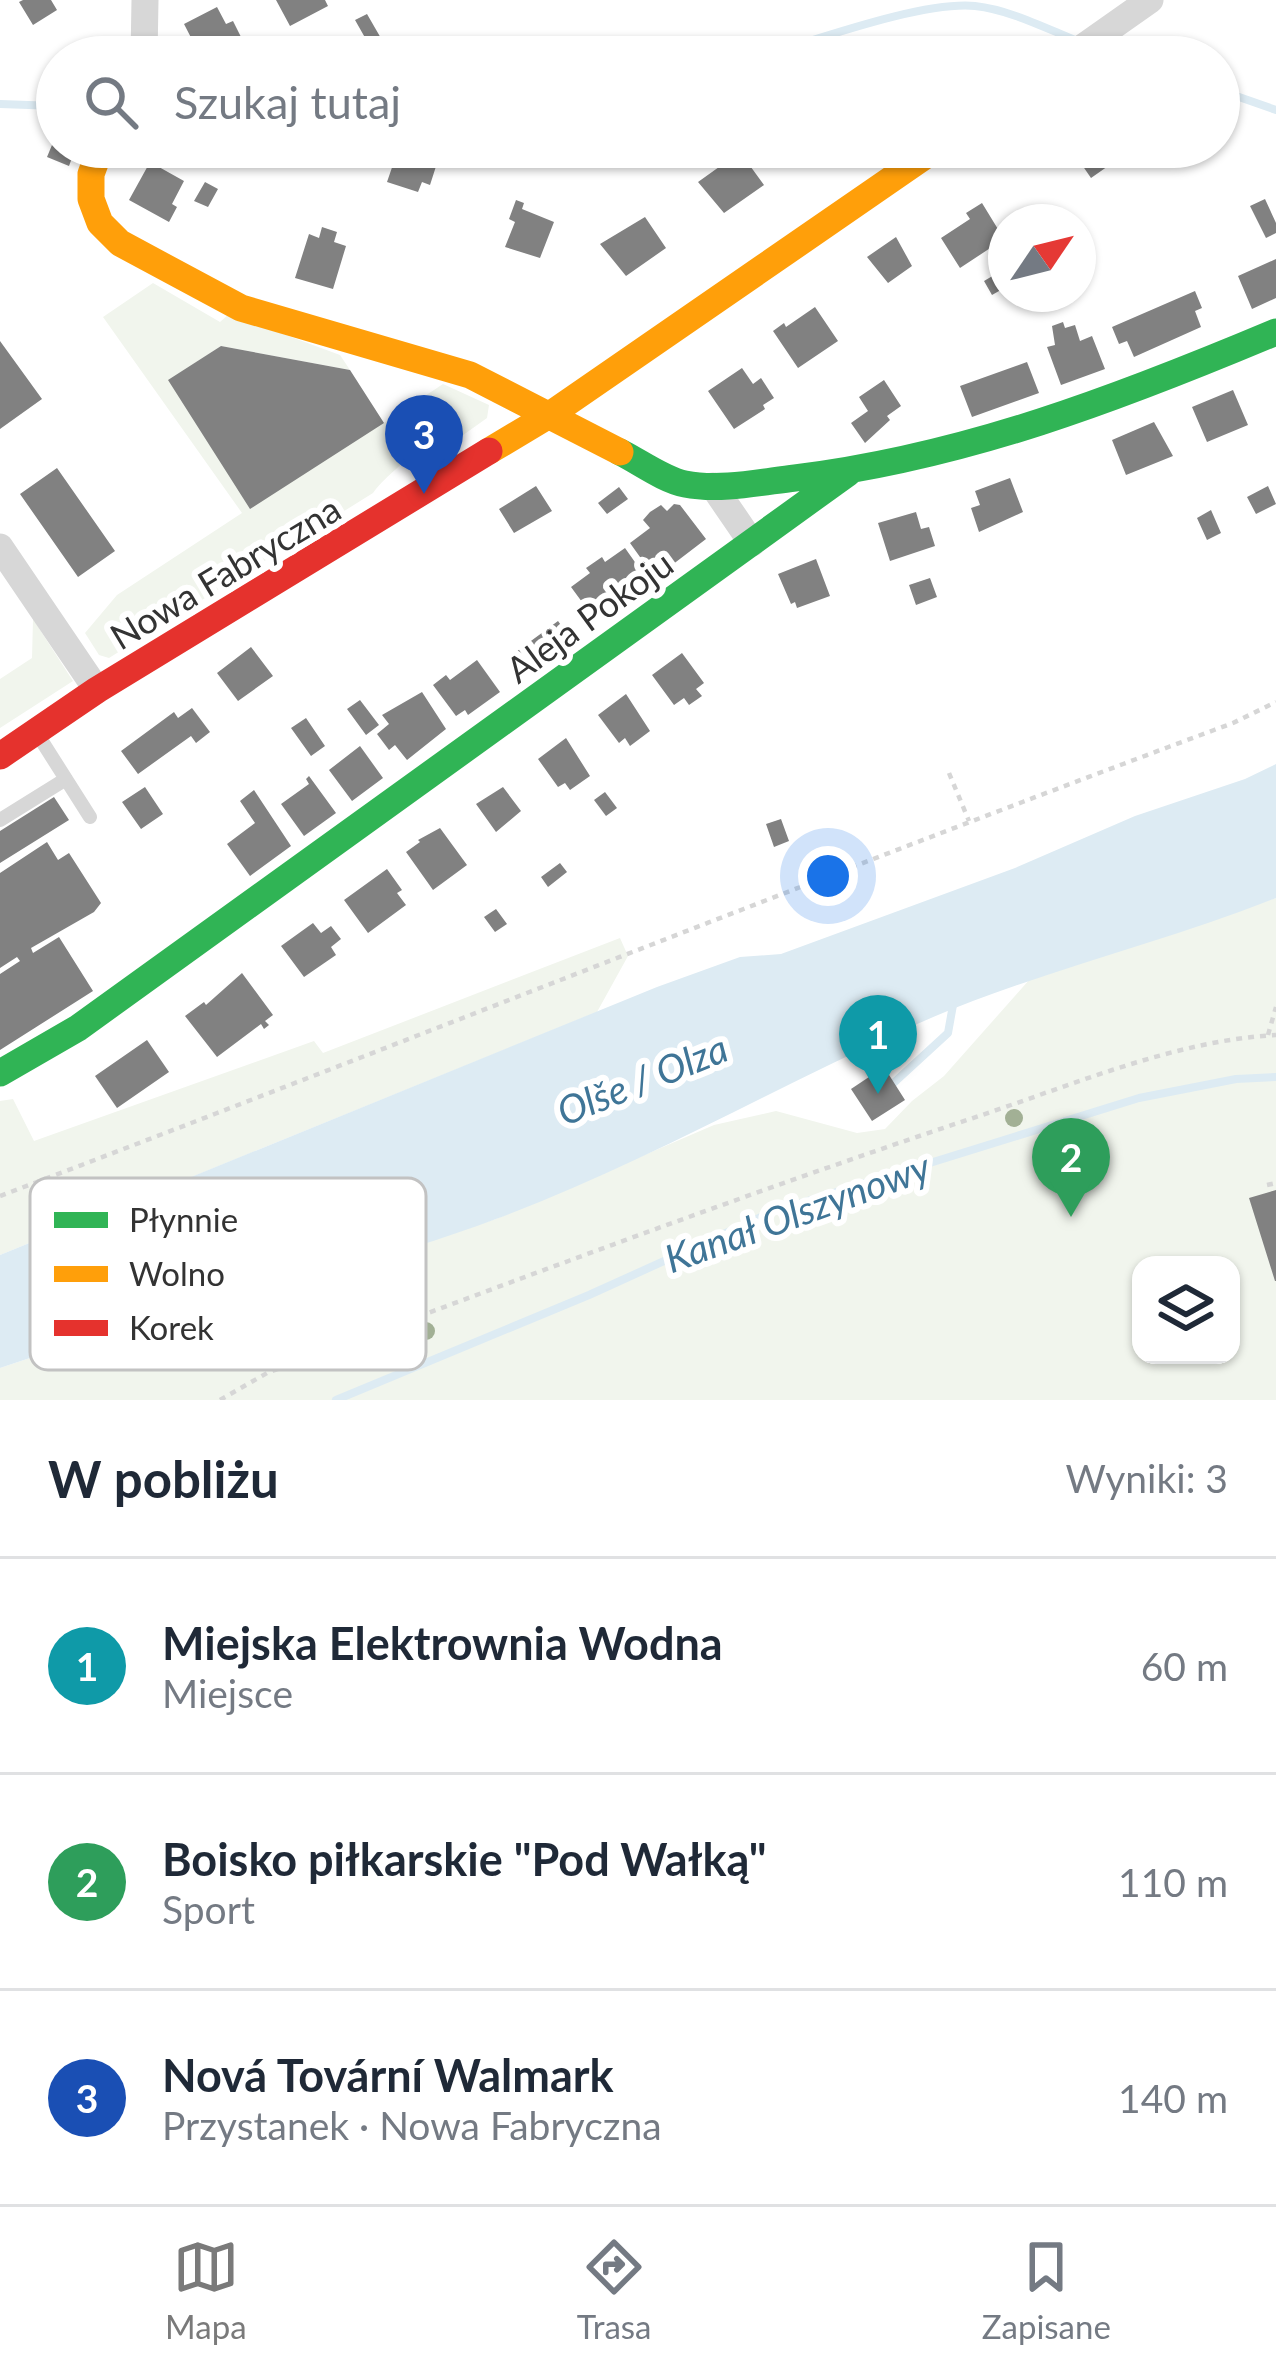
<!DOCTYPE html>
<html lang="pl">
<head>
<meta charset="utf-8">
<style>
	:root { --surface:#fff; --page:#f6f6f7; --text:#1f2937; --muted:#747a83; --line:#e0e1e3; --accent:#7a7a7a }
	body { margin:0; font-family:Lato,sans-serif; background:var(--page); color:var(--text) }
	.controls { position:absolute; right:36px; bottom:36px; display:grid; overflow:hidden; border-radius:24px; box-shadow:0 3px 9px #0004 }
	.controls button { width:108px; height:108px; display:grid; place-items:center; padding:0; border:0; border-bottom:3px solid var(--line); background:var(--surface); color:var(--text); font:60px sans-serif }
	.compass { position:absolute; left:988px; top:204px; width:108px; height:108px; border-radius:50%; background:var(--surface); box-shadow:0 3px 9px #0004; rotate:55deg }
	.you { position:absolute; left:828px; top:876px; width:42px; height:42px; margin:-30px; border:9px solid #fff; border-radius:50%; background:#1a73e8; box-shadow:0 0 0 18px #1a73e833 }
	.badge { display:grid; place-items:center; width:78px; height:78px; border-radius:50%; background:var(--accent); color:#fff; font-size:39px; font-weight:700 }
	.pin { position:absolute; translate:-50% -99px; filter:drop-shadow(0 3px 6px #0008) }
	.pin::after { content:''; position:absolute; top:63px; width:42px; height:36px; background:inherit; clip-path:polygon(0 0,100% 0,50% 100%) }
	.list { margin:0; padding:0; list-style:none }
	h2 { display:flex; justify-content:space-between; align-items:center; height:156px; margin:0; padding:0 48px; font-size:51px }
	h2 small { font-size:39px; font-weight:400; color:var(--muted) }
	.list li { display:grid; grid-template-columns:78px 1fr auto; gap:36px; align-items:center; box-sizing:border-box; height:216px; padding:0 48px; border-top:3px solid var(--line) }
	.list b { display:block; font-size:45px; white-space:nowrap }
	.list p { margin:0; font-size:39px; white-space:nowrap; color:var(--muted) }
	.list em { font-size:39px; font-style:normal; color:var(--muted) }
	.icon { flex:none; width:66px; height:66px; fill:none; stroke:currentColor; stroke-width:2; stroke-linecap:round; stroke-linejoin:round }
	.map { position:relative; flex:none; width:1276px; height:1400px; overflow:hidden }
	.search { position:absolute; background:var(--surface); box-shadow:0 3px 9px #0004; left:36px; right:36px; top:36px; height:132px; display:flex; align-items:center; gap:30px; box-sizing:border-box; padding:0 42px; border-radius:66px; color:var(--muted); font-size:45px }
	.sheet { height:804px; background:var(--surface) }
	nav { display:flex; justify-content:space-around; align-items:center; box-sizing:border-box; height:168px; border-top:3px solid var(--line); background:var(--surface); font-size:33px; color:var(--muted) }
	nav a { display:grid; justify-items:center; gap:6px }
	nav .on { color:var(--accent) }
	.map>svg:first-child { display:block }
</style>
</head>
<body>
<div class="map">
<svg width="1276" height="1400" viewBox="0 0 1276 1400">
	<rect width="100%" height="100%" fill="#fff"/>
	<path fill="#f1f5ed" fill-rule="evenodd" d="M 153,283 L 220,322 L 229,314 L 340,355 L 350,370 L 221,346 L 169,380 L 384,423 L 443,384 L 489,405 L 487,418 L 459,438 L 443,439 L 425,452 L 418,442 C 406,466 389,471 373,493 L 109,658 L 99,655 L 85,633 L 117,595 L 242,513 L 103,317 Z
		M 33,619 L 73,681 L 0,728 L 0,679 L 32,658 Z
		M 1276,898 L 1276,1400 L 0,1400 L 0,1368 L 57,1349 L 226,1304 L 496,1219 L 714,1125 L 776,1111 L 857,1133 L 885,1129 L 912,1101 L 944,1076 L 1030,979 ZM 1141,1265 L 1231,1265 L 1231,1355 L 1141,1355 Z
		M 620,938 L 628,956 L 597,1012 L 0,1255 L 0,1101 L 13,1099 L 34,1141 L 314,1041 L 323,1053 Z"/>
	<path fill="#ddebf3" d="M 1276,764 L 1276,898 C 1155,946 1027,974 908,1028 C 770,1090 638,1166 496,1219 C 334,1279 163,1312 0,1368 L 0,1255 L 657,987 L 740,957 L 781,954 L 1015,868 L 1135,816 L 1245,779 Z"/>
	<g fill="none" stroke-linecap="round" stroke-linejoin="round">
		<path stroke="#ddebf3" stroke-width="8" d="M 1094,46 L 1125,57
			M 758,57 C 814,41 921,1 975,6 C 1011,10 1047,29 1080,42
			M 1219,90 L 1276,110
			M 0,104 L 57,106
			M 887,1089 L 948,1033 L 953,1005
			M 336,1400 L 589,1295 L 772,1212 L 1139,1098 L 1236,1079 L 1276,1077"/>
	</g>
	<path fill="#818181" d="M 23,0 L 51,0 L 57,10 L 33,25 L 19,2 Z
		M 276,0 L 325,0 L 328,6 L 290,26 Z
		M 217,7 L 226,24 L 233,21 L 245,45 L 239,48 L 244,57 L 201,57 L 184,24 Z
		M 367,14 L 382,40 L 388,36 L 397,51 L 376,57 L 355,20 Z
		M 57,133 L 57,147 L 76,147 L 69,166 L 47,157 Z
		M 399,147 L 439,157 L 430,185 L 422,182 L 418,192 L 387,182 Z
		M 494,147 L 526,147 L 519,166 L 491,155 Z
		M 1081,147 L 1128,147 L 1131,150 L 1091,178 L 1080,162 L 1087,156 Z
		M 740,152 L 764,185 L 724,213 L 698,182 Z
		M 150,162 L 184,181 L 172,204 L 177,207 L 169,222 L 129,200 Z
		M 205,182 L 218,189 L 208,207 L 194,201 Z
		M 1265,199 L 1276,223 L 1276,233 L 1266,238 L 1250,206 Z
		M 516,200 L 524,203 L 522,209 L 554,222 L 540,258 L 505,247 L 515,222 L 509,219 Z
		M 982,203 L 1004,239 L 960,268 L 941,238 L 970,219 L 966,213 Z
		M 645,217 L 666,248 L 626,276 L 600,244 Z
		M 322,227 L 337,232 L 334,242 L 346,246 L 333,289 L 295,278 L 309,234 L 319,238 Z
		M 896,237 L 912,266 L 888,283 L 867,257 Z
		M 1276,259 L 1276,298 L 1252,309 L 1238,276 Z
		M 1006,268 L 1006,287 L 992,295 L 984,281 Z
		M 1195,291 L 1202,308 L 1195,311 L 1201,327 L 1134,357 L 1127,341 L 1119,344 L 1112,327 Z
		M 815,307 L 838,341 L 798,368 L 773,331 L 784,323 L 786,327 Z
		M 1063,322 L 1065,328 L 1075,325 L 1080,341 L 1092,336 L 1105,369 L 1061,385 L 1047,347 L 1055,345 L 1052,326 Z
		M 0,341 L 42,399 L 0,429 Z
		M 221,346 L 350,370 L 384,423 L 250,509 L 168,380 Z
		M 1027,362 L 1039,393 L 972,417 L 960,386 Z
		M 742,368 L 753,384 L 761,378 L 774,398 L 763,405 L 765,409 L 734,429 L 708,391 Z
		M 884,380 L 901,406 L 887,416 L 890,420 L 865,443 L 851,423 L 868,411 L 859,397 Z
		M 1233,390 L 1248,425 L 1207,442 L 1192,407 Z
		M 1154,422 L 1173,456 L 1126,475 L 1112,440 Z
		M 418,441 L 425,452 L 408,462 L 402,452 Z
		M 57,468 L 115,551 L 78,577 L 20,494 Z
		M 1010,478 L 1023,512 L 979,532 L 971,508 L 980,505 L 975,491 Z
		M 536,486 L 552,511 L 514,533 L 499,509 Z
		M 1268,486 L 1276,504 L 1256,514 L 1247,497 Z
		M 619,487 L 628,499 L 607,514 L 598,503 Z
		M 674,504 L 680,505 L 706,539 L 655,578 L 630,543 L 650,528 L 643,520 L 650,512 L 661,505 L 667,511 Z
		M 1211,510 L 1221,533 L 1207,540 L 1197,518 Z
		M 916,512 L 921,529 L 929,527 L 935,546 L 890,561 L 878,523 Z
		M 625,548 L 649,582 L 596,621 L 571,587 L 590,573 L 586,568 L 602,557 L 605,562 Z
		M 816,559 L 830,596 L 797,608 L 795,602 L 791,604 L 778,574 Z
		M 930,578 L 937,597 L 916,605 L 909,585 Z
		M 558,621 L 571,639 L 530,670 L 516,652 Z
		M 251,647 L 273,676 L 238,701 L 217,673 Z
		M 682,653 L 704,683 L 696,689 L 702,696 L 689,705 L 684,698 L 674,705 L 652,675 Z
		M 477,660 L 500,692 L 468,715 L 465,710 L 456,716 L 433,685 L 446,675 L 450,680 Z
		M 422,692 L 446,729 L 407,760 L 395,745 L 389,750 L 377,734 L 389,724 L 382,715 Z
		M 626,694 L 650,731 L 630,746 L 625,738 L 619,743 L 598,715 Z
		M 360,700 L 379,725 L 366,735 L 347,709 Z
		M 192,708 L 210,732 L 196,743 L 191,736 L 138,774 L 121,751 L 174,712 L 178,718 Z
		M 306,718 L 325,746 L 311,756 L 291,728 Z
		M 566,738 L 590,776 L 570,790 L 565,783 L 558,787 L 538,759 Z
		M 360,746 L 383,778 L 352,801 L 329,770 Z
		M 309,776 L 336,813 L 304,836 L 281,804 L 309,784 L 306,779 Z
		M 145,787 L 163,814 L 141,829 L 122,802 Z
		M 503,787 L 521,811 L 496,832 L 476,804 Z
		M 254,790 L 291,846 L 250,876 L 227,844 L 255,823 L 240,801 Z
		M 605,792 L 617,808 L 606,816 L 594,800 Z
		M 54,797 L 69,820 L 0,863 L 0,831 Z
		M 781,819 L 789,841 L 774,847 L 766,824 Z
		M 440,828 L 467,865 L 433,890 L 406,852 L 420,842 L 418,840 Z
		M 47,842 L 58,860 L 69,853 L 101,903 L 94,912 L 31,948 L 33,953 L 59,937 L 93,991 L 0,1050 L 0,974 L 20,961 L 17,957 L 0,968 L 0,873 Z
		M 560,863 L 567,872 L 548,887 L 541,877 Z
		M 387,869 L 402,890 L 397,893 L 406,905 L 368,933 L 344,900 Z
		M 496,909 L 507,924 L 495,932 L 484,917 Z
		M 313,923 L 321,933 L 331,926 L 341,939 L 331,947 L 336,955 L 304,977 L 281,946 Z
		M 242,973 L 273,1015 L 265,1021 L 269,1025 L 264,1029 L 261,1024 L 217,1057 L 185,1016 L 204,1002 L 206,1005 Z
		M 147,1040 L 169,1072 L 117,1108 L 95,1076 Z
		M 884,1067 L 905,1100 L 872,1121 L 851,1089 Z
		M 1276,1190 L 1276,1281 L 1275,1281 L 1249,1198 Z"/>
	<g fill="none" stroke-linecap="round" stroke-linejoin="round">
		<path stroke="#d6d6d6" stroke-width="4.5" stroke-dasharray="6 6" stroke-linecap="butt" d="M 949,773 L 969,821
			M 1268,1035 L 1276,1007
			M 1267,1185 L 1276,1183
			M 0,1196 C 412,1040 820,876 1233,723 L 1276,702
			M 220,1400 L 267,1373 C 501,1286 733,1198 970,1119 C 1065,1088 1175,1040 1276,1035"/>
		<path stroke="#d7d7d7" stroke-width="14" d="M 38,735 L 90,817
			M 0,820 L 66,779"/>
		<path stroke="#d7d7d7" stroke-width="27" d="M 144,57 L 145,0
			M 1069,57 L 1150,0
			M 713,486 L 752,543
			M 0,547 L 97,690"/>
		<path stroke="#30b455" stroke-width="27" d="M 620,452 C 640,462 664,480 685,484 C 720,491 761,482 795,478 C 965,457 1119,398 1276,332
			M 0,1073 L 78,1028 L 848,473"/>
		<path stroke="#ff9f0a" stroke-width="27" d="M 101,147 L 91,174 L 91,199 L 100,223 L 120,243 L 241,308 L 470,375 L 620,452
			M 489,451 L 551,414 L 938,147"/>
		<path stroke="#e5322d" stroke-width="27" d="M 0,756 L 97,690 L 489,451"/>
	</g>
	<g fill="#a2b095">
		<circle cx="1014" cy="1118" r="9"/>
		<circle cx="426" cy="1331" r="9"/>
	</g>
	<g text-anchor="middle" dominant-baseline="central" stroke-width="12" stroke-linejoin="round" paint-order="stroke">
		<g font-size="36" fill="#333" stroke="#fff">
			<text transform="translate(225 572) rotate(-31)">Nowa Fabryczna</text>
			<text transform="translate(589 616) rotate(-36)">Aleja Pokoju</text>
		</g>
		<g font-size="39" font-style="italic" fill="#3f7597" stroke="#fff">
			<text transform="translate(642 1079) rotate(-22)">Olše / Olza</text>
			<text transform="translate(797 1212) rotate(-20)">Kanał Olszynowy</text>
		</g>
	</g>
	<rect x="30" y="1178" width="396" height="192" rx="18" fill="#fff" stroke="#c2c2c2" stroke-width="3"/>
	<rect x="54" y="1212" width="54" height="16" fill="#30b455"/>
	<rect x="54" y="1266" width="54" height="16" fill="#ff9f0a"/>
	<rect x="54" y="1320" width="54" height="16" fill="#e5322d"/>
	<g font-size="33" fill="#333">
		<text x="129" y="1232">Płynnie</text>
		<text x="129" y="1286">Wolno</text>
		<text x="129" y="1340">Korek</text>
	</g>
</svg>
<div class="controls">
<button><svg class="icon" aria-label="layers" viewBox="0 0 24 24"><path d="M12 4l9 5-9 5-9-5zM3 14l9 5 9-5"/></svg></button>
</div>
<svg class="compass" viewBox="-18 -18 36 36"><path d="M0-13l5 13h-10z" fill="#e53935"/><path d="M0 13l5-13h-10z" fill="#747a83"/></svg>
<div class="you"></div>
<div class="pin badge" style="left:878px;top:1094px;background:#0f9aa8">1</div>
<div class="pin badge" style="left:1071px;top:1217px;background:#2e9e5b">2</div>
<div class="pin badge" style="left:424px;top:494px;background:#1a4fb4">3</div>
<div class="search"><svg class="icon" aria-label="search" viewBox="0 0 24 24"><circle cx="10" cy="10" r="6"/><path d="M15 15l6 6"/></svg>Szukaj tutaj</div>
</div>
<section class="sheet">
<h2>W pobliżu<small>Wyniki: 3</small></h2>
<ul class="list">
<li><span class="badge" style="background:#0f9aa8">1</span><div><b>Miejska Elektrownia Wodna</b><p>Miejsce</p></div><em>60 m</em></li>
<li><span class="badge" style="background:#2e9e5b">2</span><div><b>Boisko piłkarskie &quot;Pod Wałką&quot;</b><p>Sport</p></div><em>110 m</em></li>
<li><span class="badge" style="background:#1a4fb4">3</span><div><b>Nová Tovární Walmark</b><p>Przystanek · Nowa Fabryczna</p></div><em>140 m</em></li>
</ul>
</section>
<nav>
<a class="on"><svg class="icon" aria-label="map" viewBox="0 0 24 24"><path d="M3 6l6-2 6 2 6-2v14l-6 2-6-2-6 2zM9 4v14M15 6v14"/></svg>Mapa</a>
<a><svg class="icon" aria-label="directions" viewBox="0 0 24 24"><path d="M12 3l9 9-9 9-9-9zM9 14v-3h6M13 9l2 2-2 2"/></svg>Trasa</a>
<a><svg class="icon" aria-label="saved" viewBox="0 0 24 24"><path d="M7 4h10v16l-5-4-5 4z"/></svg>Zapisane</a>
</nav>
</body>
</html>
